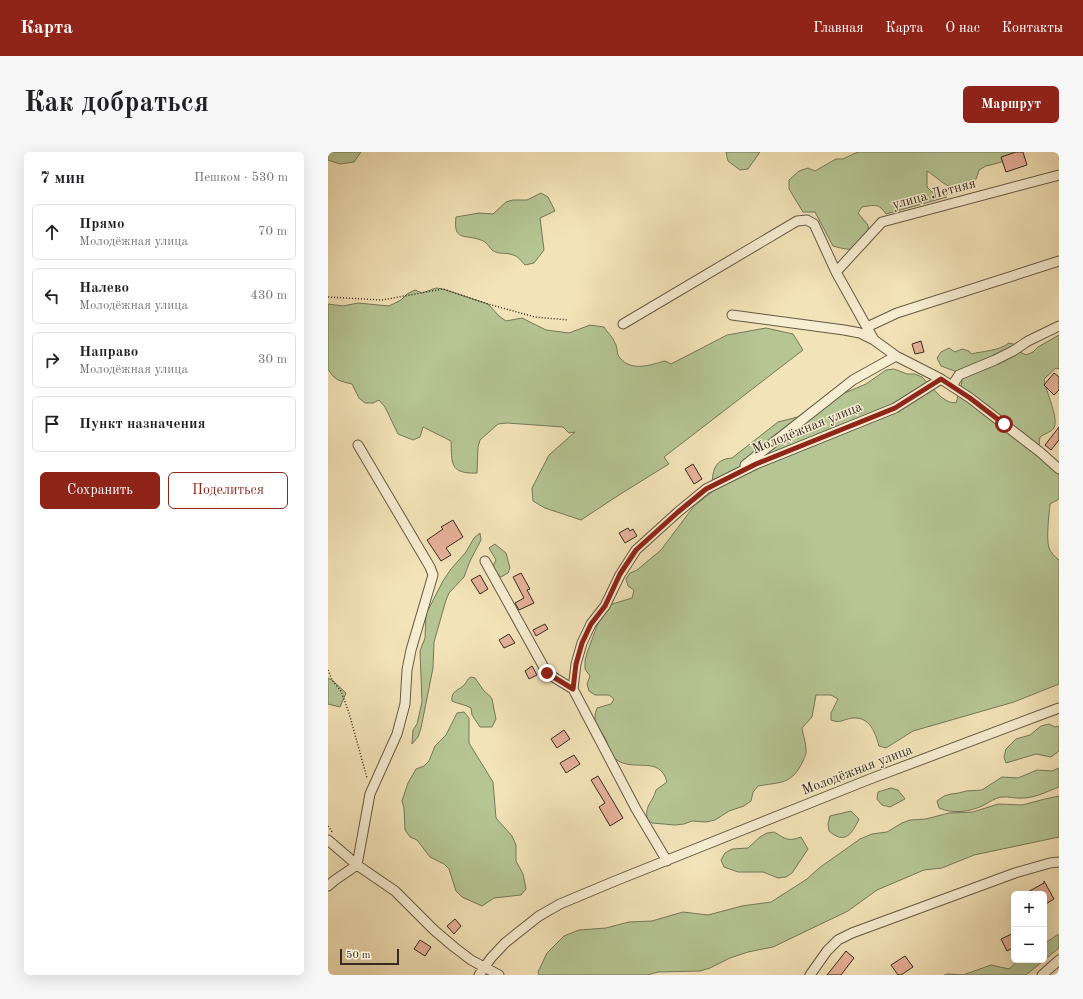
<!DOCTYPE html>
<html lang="ru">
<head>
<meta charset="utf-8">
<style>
	:root { --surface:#fff; --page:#f6f6f6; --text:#202124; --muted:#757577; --line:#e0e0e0; --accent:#8f2418 }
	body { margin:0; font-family:"Old Standard TT",serif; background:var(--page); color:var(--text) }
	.controls { position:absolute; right:12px; bottom:12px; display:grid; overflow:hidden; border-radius:6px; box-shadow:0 4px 16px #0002 }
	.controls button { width:36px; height:36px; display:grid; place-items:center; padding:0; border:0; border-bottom:1px solid var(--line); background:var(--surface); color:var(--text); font:20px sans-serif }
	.scale { position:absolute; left:12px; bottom:10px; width:59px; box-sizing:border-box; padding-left:4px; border:2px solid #352b21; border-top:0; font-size:11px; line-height:14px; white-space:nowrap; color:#352b21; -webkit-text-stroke:3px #f7edd1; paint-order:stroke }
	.stop { position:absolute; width:12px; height:12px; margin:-9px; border:3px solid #8f2418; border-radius:50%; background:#fff }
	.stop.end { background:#8f2418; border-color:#fff; box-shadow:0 1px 4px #0008 }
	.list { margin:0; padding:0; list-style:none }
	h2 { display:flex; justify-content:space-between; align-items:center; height:52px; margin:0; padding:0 16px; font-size:17px }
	h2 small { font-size:13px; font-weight:400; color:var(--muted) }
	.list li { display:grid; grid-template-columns:26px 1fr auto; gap:12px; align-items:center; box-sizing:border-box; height:56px; margin:0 8px 8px; padding:0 8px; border:1px solid var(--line); border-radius:6px }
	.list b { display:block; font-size:15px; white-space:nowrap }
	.list p { margin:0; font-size:13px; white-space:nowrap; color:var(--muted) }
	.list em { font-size:13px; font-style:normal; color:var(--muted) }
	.actions { display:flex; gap:8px; padding:12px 16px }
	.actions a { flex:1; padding:9px 0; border:1px solid var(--accent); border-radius:6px; text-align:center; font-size:14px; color:var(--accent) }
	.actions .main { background:var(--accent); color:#fff }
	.icon { flex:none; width:22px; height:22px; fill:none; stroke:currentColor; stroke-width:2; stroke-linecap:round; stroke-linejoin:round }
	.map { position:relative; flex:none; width:731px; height:823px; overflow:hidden; border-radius:6px }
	header { display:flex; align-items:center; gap:24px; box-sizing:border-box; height:56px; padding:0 20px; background:var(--accent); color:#fff }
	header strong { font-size:19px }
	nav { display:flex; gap:22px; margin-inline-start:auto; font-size:14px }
	.intro { display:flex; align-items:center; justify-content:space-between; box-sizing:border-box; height:96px; padding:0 24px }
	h1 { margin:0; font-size:28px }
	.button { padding:10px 18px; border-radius:6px; background:var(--accent); color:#fff; font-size:14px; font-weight:700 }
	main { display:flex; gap:24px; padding:0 24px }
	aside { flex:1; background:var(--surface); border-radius:6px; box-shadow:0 4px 16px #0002 }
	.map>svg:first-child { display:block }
</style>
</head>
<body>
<header>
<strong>Карта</strong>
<nav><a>Главная</a><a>Карта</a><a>О нас</a><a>Контакты</a></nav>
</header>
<div class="intro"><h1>Как добраться</h1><a class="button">Маршрут</a></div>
<main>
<aside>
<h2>7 мин<small>Пешком · 530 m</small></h2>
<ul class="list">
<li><svg class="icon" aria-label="ahead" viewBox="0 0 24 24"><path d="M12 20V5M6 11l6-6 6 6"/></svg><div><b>Прямо</b><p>Молодёжная улица</p></div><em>70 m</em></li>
<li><svg class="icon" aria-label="left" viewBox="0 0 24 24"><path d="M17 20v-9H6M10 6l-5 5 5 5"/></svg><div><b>Налево</b><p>Молодёжная улица</p></div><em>430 m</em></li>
<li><svg class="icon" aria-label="right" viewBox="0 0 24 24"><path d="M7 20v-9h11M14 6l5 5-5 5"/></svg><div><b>Направо</b><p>Молодёжная улица</p></div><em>30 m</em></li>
<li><svg class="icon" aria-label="arrive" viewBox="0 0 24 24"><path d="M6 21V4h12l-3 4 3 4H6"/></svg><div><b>Пункт назначения</b></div></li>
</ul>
<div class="actions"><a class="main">Сохранить</a><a>Поделиться</a></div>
</aside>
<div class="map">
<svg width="731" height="823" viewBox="0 0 731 823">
	<rect width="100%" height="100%" fill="#f3e3b8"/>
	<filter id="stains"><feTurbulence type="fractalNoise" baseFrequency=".005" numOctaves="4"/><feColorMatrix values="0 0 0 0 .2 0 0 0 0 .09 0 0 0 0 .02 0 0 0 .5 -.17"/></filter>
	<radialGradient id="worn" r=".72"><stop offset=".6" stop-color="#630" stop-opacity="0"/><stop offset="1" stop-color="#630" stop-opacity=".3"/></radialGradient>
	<path fill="#b5c593" stroke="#75785a" d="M 0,0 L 33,0 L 26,10 L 12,12 L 0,8 Z
		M 398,0 L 432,0 L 420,17 L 412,18 L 400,9 Z
		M 530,0 L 687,0 L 674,10 L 658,14 L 651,18 C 649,26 647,32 638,35 C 622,41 612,27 599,19 L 599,35 L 604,40 L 619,45 L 558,62 C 551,51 546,53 534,55 L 530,61 L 540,73 L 541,88 C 526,99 523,99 505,94 L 487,60 L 475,60 L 461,37 L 461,28 L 471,19 L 480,16 L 487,19 L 508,7 L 515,7 Z
		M 213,41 L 220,45 L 227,59 L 212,66 L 216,98 L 206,111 L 197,113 C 194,110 190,104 185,103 C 178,100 170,103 164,98 C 160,94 159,90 153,88 C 137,82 125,90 128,65 L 151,61 L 165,62 L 178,50 L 185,48 L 199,48 Z
		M 108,136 L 115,137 L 160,152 L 171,164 L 178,169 L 194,166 L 218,178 L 241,181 L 262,173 L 276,175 C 279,180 285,185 287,191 C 290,196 288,201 292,206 C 304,220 322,213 337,209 L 343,212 L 399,183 L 438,176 L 465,182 L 475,198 L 336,305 L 341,312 L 294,341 L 253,368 L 217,356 L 205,349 L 204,336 L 221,303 L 247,280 L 241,281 L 235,275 L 179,271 L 170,272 L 152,288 L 150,295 L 149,321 C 121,322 124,311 123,289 L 95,275 L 92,285 L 85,288 L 70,282 L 57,255 L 51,248 L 45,251 L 37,251 L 31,246 L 24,232 C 12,229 7,229 0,217 L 0,152 L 15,154 L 30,151 L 61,154 L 73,148 L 79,142 L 87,138 L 94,141 Z
		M 731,183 L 731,217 L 728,216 L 716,227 C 718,240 731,266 726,276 C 723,280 716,282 712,285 C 708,301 721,310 731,321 L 731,347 L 722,352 C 721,363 718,386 721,396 C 723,401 727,405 731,408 L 731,532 L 686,550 L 585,579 L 558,596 L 551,594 C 547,580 542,565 525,566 C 515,567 513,572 503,568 L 503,561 L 510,547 L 503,543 L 488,543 L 484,565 L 474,576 C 475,583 478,591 478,598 C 479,603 475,608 473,613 C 462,633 451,630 430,634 L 425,640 L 423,649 L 416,654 L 401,659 L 387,668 L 378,670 L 364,669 L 356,672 L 347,673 L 324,671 L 319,667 C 317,651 325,651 328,638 L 339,630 C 332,603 306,620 289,608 C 280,602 281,592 276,584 C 269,574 264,568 269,556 L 283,552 L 286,547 L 281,543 L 267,543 L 261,539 L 259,532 L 262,524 L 257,517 L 257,509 L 259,501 L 273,463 L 281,453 L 304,446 L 306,438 L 300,434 L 298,427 L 302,421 L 309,418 L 333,398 L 366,354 L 384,340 C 384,323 384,307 404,306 L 450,270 L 481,262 L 503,244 L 519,240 L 538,232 L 558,218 L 566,217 L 579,222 L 587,222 L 594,225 L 613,245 L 621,250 L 628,251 L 634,230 L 632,221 L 613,214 L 609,206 L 613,200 L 621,196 L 627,200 L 634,197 L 641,199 L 643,202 C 655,199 671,199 681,191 L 689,193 L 692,200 L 698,203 L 705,200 L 710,195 Z
		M 152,381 L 153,388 L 142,409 L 136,425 L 121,441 L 118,448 L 106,490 L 105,516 L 93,576 L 90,585 L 84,592 L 85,578 L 89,572 L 94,550 L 92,499 L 97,486 L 98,462 L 115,429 L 123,417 L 138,400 L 146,386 Z
		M 167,392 L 178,401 L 182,416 L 180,421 L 173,425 L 167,420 L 165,414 L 168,408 L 161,396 Z
		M 143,525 L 147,526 L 156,539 L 162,544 L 164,547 L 168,567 L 164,575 L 152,575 L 144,563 L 143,556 C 136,552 130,552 124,549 C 122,539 132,538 137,532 C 140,528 139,527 143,525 Z
		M 0,526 L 4,528 L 18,541 L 12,555 L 0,552 Z
		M 136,560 L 141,566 L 141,591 L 165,630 L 168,666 L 184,684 L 188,693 L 188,709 L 195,722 L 198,737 L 193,743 L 166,746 L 154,754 L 134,745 L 128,739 L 121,717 L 116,712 L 102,705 L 89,688 L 82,685 L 77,678 L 76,656 L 74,649 L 80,631 L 88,617 L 96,614 L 101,609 L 107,594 L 118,583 L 129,561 Z
		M 721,572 L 727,575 L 731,574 L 731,599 L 723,605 L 708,602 L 678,611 L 676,605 L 678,597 L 688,587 L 702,583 L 713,574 Z
		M 731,616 L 731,635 C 720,639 707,646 695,646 C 688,647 681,644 673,645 C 667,646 662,650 656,653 C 643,660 624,662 611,656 L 609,649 L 616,644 L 623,642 L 631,641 L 638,639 L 654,638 L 674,625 L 690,626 L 709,618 L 724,619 Z
		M 563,636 L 570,638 L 577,647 L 562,655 L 554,653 L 549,647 L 550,640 Z
		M 731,644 L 731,685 L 646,703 L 614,716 L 596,718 L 549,738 L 520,759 L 445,795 L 420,800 L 402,806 L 382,816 L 372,819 L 330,820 L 319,823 L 211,823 L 210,820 L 219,801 L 236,784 L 251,778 L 278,776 L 301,770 L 324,769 L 355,760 L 380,763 L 414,754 L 443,750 L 479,727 L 491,716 L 532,687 L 544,682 L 559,680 L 574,671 L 582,668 L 598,667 L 621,661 L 645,660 L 670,652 L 694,653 L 702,651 L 717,647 Z
		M 523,659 L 531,667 C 524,682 517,693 501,679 L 500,672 L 502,664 Z
		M 446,680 C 458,687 460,690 473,685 L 480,697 L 464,721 L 458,725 L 450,726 L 435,720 L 410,720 L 396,715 L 393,708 L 397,701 L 404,697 L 420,696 L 432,685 L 439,681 Z
		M 729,783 L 731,783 L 731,796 L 698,823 L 616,823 L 620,822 L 635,823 L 663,813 L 681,817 L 691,808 L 716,808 L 716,792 Z"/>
	<path fill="#e7b19a" stroke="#352b21" d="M 688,0 L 695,0 L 699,13 L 678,20 L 673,5 Z
		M 593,189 L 596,200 L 587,202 L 584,192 Z
		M 726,221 L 731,225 L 731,238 L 726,243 L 716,233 Z
		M 731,275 L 731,288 L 723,298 L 717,293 Z
		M 365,312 L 374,327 L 366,332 L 357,317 Z
		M 125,368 L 135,385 L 118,396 L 123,403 L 113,409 L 99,388 L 115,377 L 113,375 Z
		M 300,376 L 302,379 L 305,377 L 309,384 L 297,391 L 291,381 Z
		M 193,421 L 202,437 L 199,438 L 206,451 L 191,458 L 187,451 L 196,446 L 185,425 Z
		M 152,423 L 160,437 L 152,442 L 143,428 Z
		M 217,472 L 220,477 L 208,484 L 205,478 Z
		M 181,482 L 187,491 L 176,496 L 171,488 Z
		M 204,514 L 209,523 L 201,527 L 197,519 Z
		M 236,578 L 242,587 L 229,596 L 223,587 Z
		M 246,603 L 252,612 L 238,621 L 232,611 Z
		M 270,624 L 295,666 L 282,674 L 271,655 L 277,651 L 263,628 Z
		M 716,729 L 726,747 L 716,753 L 716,742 L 696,742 L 716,731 Z
		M 127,767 L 133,774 L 126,782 L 119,774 Z
		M 686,781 L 686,795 L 679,799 L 673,787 Z
		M 92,788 L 103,795 L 97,804 L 86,797 Z
		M 518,799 L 526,806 L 513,823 L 499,823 Z
		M 577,804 L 585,815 L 573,823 L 570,823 L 563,813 Z"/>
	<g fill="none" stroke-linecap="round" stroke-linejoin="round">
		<g stroke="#645947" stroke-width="11">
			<path id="minor" d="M 508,120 L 554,70 L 731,23
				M 404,163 L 516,178 L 532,181 L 546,188
				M 295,172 L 469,69 L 479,68 L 486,72 L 508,120 L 546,188 L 568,204 L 613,227
				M 539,175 L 569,161 L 731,109
				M 624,234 L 631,223 L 667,208 L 685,199 L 700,189 L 731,174
				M 417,313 L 525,228 L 568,204
				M 157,409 L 219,521 L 245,537 L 308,657 L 339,709
				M 245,537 L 248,512 L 254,491 L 263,472 L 277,454 L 292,423 L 308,398 L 350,360 L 378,337 L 428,312 L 567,256 L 613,227 L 642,246 L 712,300 L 731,317
				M 0,688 L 29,713 L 67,739 L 106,778 L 126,795 L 143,808 L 171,823
				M 0,734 L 7,728 L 29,713 L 42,642 L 69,582 L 77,552 L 79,518 L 83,498 L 105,423 L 102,415 L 30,293
				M 151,823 L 163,806 L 177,791 L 211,764 L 232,752 L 287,729 L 542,627 L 731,556
				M 482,823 L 499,799 L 510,788 L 524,781 L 687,721 L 722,711 L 731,710
				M 714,823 L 731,808"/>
		</g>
		<path stroke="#352b21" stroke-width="1.5" stroke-dasharray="1 2" stroke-linecap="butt" d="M 0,145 L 54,148 L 115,137 L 160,152 L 207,165 L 240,168
			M 0,518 L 4,528 L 13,539 L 21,561 L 39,626
			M 0,674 L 5,681"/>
		<use href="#minor" stroke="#f7edd1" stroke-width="9"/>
	</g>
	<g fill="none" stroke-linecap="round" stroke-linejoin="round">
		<path stroke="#8f2418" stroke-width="5" d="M 219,521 L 245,537 L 248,512 L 254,491 L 263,472 L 277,454 L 292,422 L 308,398 L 350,360 L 378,337 L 428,312 L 567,256 L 613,227 L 642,246 L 676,272"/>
	</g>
	<g text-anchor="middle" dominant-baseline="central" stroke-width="3" stroke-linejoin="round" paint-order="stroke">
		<g font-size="14" fill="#352b21" stroke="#f7edd1">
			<text transform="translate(606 42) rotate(-15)">улица Летняя</text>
			<text transform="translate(479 276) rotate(-22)">Молодёжная улица</text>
			<text transform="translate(529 618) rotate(-21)">Молодёжная улица</text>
		</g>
	</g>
	<rect width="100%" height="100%" filter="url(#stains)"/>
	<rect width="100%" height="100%" fill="url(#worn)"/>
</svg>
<div class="controls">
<button>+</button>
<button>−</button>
</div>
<div class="scale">50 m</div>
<div class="stop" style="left:676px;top:272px"></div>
<div class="stop end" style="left:219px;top:521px"></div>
</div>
</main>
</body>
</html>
